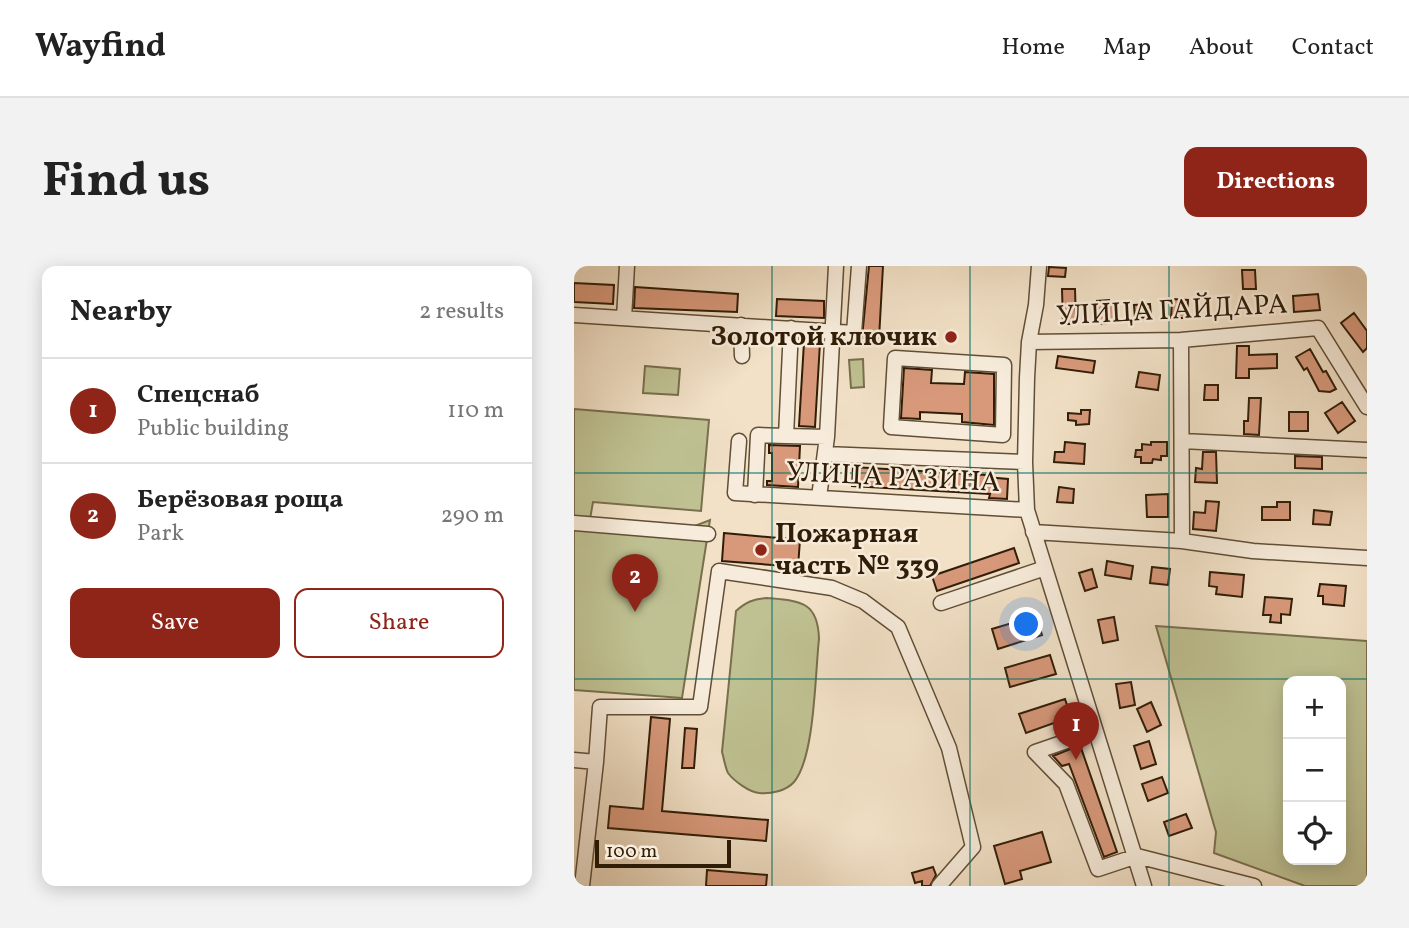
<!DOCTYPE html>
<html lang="en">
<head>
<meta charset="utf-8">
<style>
	:root { --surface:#fff; --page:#f2f2f2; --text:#222; --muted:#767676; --line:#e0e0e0; --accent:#8f2418 }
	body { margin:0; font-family:Vollkorn,serif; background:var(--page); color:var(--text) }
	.controls { position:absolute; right:21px; bottom:21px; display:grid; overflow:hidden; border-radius:14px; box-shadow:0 4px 18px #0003 }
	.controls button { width:63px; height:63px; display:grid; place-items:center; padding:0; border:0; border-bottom:2px solid var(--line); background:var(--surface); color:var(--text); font:35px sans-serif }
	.scale { position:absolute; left:21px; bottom:18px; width:136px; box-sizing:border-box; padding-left:7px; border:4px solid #301d07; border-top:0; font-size:19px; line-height:24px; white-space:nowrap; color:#301d07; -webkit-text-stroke:5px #f7ecdb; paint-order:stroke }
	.you { position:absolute; left:453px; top:359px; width:24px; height:24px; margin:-18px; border:5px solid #fff; border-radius:50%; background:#1a73e8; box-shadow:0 0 0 10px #1a73e833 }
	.badge { display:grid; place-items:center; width:46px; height:46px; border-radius:50%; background:var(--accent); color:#fff; font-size:23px; font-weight:700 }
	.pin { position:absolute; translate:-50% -58px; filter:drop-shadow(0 2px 4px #0008) }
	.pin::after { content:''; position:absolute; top:37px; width:24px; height:21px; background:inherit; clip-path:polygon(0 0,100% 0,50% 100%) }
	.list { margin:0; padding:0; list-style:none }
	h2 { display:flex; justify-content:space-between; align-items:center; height:91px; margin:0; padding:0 28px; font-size:30px }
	h2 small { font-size:23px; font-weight:400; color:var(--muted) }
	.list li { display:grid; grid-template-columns:46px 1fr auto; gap:21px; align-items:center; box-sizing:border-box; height:105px; padding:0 28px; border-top:2px solid var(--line) }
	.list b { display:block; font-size:26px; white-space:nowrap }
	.list p { margin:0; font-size:23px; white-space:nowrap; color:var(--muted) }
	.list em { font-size:23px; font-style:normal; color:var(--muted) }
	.actions { display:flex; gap:14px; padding:21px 28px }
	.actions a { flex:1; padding:16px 0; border:2px solid var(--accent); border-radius:14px; text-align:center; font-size:24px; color:var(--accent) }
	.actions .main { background:var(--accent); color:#fff }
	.icon { flex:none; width:38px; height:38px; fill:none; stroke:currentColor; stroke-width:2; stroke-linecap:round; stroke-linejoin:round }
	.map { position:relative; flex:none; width:793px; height:620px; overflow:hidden; border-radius:14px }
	header { display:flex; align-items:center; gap:42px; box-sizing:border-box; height:98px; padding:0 35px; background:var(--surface); border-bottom:2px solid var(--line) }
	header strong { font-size:33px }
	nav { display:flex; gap:38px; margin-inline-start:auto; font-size:24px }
	.intro { display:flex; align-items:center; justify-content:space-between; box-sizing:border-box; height:168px; padding:0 42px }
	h1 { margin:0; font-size:49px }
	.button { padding:18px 32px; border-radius:14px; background:var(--accent); color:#fff; font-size:24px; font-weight:700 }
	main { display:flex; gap:42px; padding:0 42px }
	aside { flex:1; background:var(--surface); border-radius:14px; box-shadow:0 4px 18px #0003 }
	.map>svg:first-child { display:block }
</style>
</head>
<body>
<header>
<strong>Wayfind</strong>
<nav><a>Home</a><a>Map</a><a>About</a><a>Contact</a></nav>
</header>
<div class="intro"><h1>Find us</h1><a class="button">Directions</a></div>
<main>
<aside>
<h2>Nearby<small>2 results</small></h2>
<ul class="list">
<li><span class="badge">1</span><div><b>Спецснаб</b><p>Public building</p></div><em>110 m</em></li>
<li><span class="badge">2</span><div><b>Берёзовая роща</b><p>Park</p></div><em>290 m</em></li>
</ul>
<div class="actions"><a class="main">Save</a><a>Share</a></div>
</aside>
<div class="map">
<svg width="793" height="620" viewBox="0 0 793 620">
	<rect width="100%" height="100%" fill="#f2e1c7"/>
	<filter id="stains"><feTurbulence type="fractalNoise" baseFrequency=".00286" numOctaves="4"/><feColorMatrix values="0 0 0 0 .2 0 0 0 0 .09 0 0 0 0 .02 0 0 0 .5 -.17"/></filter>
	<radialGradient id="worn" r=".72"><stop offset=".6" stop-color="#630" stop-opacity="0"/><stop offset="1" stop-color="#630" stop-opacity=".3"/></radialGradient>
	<path fill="#bfc192" stroke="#786f4c" stroke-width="2" fill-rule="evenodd" d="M 289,93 L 290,121 L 277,122 L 275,94 Z
		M 71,100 L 106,103 L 104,129 L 69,127 Z
		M 0,143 L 135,154 L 127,245 L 19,236 L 16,253 L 113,263 L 136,254 L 108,432 L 0,424 Z
		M 193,332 C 226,335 244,335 245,373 C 241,408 241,491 220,516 C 212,525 197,528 185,527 C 175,526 160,515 154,507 C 151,501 150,492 148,486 L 162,345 C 172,336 179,333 193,332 Z
		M 582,360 L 793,375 L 793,620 L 731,620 L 640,587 L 642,566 ZM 714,415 L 767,415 L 767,594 L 714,594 Z"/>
	<path fill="#d8997b" stroke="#301d07" stroke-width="2" d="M 295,0 L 309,0 L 305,73 L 288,72 Z
		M 475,1 L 492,2 L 491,11 L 474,10 Z
		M 668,4 L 681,4 L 682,23 L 669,23 Z
		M 0,17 L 40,19 L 39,38 L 0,36 Z
		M 61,21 L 164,28 L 163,46 L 60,42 Z
		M 488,23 L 501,23 L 502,58 L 489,58 Z
		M 744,28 L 746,44 L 720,46 L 719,30 Z
		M 203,33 L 250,35 L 250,52 L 202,50 Z
		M 598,33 L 614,34 L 613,52 L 597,52 Z
		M 535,34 L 535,38 L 542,37 L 544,56 L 524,58 L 523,35 Z
		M 576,38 L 577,51 L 561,52 L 560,39 Z
		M 780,47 L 793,65 L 793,82 L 789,86 L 767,57 Z
		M 230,76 L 246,77 L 241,161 L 225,160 Z
		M 663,80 L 675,80 L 675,89 L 703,88 L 703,102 L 675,103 L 675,112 L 662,112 Z
		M 736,83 L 749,106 L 752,105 L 762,123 L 756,126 L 745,125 L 733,102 L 730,104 L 722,91 Z
		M 484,90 L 521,95 L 519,107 L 482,102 Z
		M 330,102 L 358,104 L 357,117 L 390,118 L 391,106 L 420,108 L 420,159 L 388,156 L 388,148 L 346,146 L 346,153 L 327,152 Z
		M 565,106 L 586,109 L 584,124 L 562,121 Z
		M 631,119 L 644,119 L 644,134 L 630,134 Z
		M 675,132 L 687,132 L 685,169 L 670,168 L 670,155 L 674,155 Z
		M 768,136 L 781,155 L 764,167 L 751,147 Z
		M 507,144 L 516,144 L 515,158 L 502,159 L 502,155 L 494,154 L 494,147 L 507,148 Z
		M 715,146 L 734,146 L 734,165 L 715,165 Z
		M 491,176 L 511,178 L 510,198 L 480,196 L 481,186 L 490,186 Z
		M 577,176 L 593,176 L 593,190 L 587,190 L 587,194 L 579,193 L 578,197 L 567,197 L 567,191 L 561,191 L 562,184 L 568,184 L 568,178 L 577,179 Z
		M 195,179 L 226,180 L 224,221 L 193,219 L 193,215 L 198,215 L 198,187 L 195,187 Z
		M 629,186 L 642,186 L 643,217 L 621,216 L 622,202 L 628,203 Z
		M 721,190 L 748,191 L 748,203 L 721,202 Z
		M 279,201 L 412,209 L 412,211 L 434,213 L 433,233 L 415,232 L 416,228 L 278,220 Z
		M 485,221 L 500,223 L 499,237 L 483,236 Z
		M 594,228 L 594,251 L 573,251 L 572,229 Z
		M 632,235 L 645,236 L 642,265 L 619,263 L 620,246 L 631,247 Z
		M 703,236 L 716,236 L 716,254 L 688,254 L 688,241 L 703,241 Z
		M 740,244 L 758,246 L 756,259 L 739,258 Z
		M 150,267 L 226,274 L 224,301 L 148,295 Z
		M 440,282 L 445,297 L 363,325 L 358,310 Z
		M 533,295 L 559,300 L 557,313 L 531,309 Z
		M 578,301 L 596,303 L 594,319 L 576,317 Z
		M 518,303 L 523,321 L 511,325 L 505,307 Z
		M 636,306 L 670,309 L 668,331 L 642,328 L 643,321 L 635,320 Z
		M 746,318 L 772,320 L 770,340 L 749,338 L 749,330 L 744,330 Z
		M 691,331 L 718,333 L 716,349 L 707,348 L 707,357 L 696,356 L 697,349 L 689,349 Z
		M 462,350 L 468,369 L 424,383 L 418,363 Z
		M 540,351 L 544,374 L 529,377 L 524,354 Z
		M 476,389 L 482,408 L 436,421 L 431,402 Z
		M 557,416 L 561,439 L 546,442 L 542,418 Z
		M 491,433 L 497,451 L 452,467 L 445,448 Z
		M 577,436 L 587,459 L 573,466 L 563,443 Z
		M 77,451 L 96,453 L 88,545 L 194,554 L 192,575 L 34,562 L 36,540 L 69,543 Z
		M 111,462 L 123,463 L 120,502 L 108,502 Z
		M 575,475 L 582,498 L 567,503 L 560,480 Z
		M 506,479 L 543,586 L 530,591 L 495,498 L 488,500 L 479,490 Z
		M 588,511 L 594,527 L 574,535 L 568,518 Z
		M 612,548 L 618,562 L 595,570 L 590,556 Z
		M 468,566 L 477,596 L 446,605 L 448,613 L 431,618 L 420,580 Z
		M 359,601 L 362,609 L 356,620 L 348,620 L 348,615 L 341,617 L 338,607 Z
		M 133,604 L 193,609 L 192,620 L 132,620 Z"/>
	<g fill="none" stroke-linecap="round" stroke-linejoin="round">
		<g stroke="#604e37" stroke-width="17">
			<path id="minor" d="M 465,0 L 462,39 L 455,76 L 453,112 L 451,196 L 453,244 L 570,620
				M 0,49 L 280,67 L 285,0
				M 50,52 L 53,0
				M 167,59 L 168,90
				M 607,74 L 608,275
				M 455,76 L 607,74 L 744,62 L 793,141
				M 321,92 L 430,99 L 429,169 L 317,161 Z
				M 212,170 L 253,171
				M 165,175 L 161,227 L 453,244
				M 608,175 L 793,184
				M 251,188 L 451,196
				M 181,229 L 184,169 L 212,170 L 217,62
				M 245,231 L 253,171 L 262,0
				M 0,257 L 134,268
				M 459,266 L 608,275 L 679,285 L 793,292
				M 367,337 L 471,302
				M 499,473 L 461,486 L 492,518 L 524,603 L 563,590
				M 0,494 L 22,496 L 8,620
				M 22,496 L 26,441 L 126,441 L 145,305 L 258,322 L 289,335 L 324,361 L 375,482 L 399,581 L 365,620
				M 563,590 L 680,620"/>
		</g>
		<use href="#minor" stroke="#f7ecdb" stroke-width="14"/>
	</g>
	<path fill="none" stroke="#0f766e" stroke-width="2" stroke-opacity="0.55" d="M 198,0 L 198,620M 396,0 L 396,620M 595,0 L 595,620M 0,207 L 793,207M 0,413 L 793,413"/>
	<g fill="#8f2418" stroke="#f7ecdb" stroke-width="2.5">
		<circle cx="377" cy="71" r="7"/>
		<circle cx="187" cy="284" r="7"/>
	</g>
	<g text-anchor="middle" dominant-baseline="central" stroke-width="5" stroke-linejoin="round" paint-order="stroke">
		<g font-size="28" fill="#301d07" stroke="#f7ecdb">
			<text transform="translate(598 45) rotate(-3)">УЛИЦА ГАЙДАРА</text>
			<text transform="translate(319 212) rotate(3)">УЛИЦА РАЗИНА</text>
		</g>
		<g font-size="28" font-weight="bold" fill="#301d07" stroke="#f7ecdb" text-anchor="end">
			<text x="363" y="71">Золотой ключик</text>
			<text x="201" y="268" text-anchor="start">Пожарная<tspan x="201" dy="32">часть № 339</tspan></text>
		</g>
	</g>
	<rect width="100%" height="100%" filter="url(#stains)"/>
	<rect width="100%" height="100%" fill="url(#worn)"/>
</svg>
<div class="controls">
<button>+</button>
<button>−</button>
<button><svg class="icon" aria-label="locate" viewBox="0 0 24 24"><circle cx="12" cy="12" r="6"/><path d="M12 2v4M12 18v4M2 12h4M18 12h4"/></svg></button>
</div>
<div class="scale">100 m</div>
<div class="you"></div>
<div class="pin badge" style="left:502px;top:494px">1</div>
<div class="pin badge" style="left:61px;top:346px">2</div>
</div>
</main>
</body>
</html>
